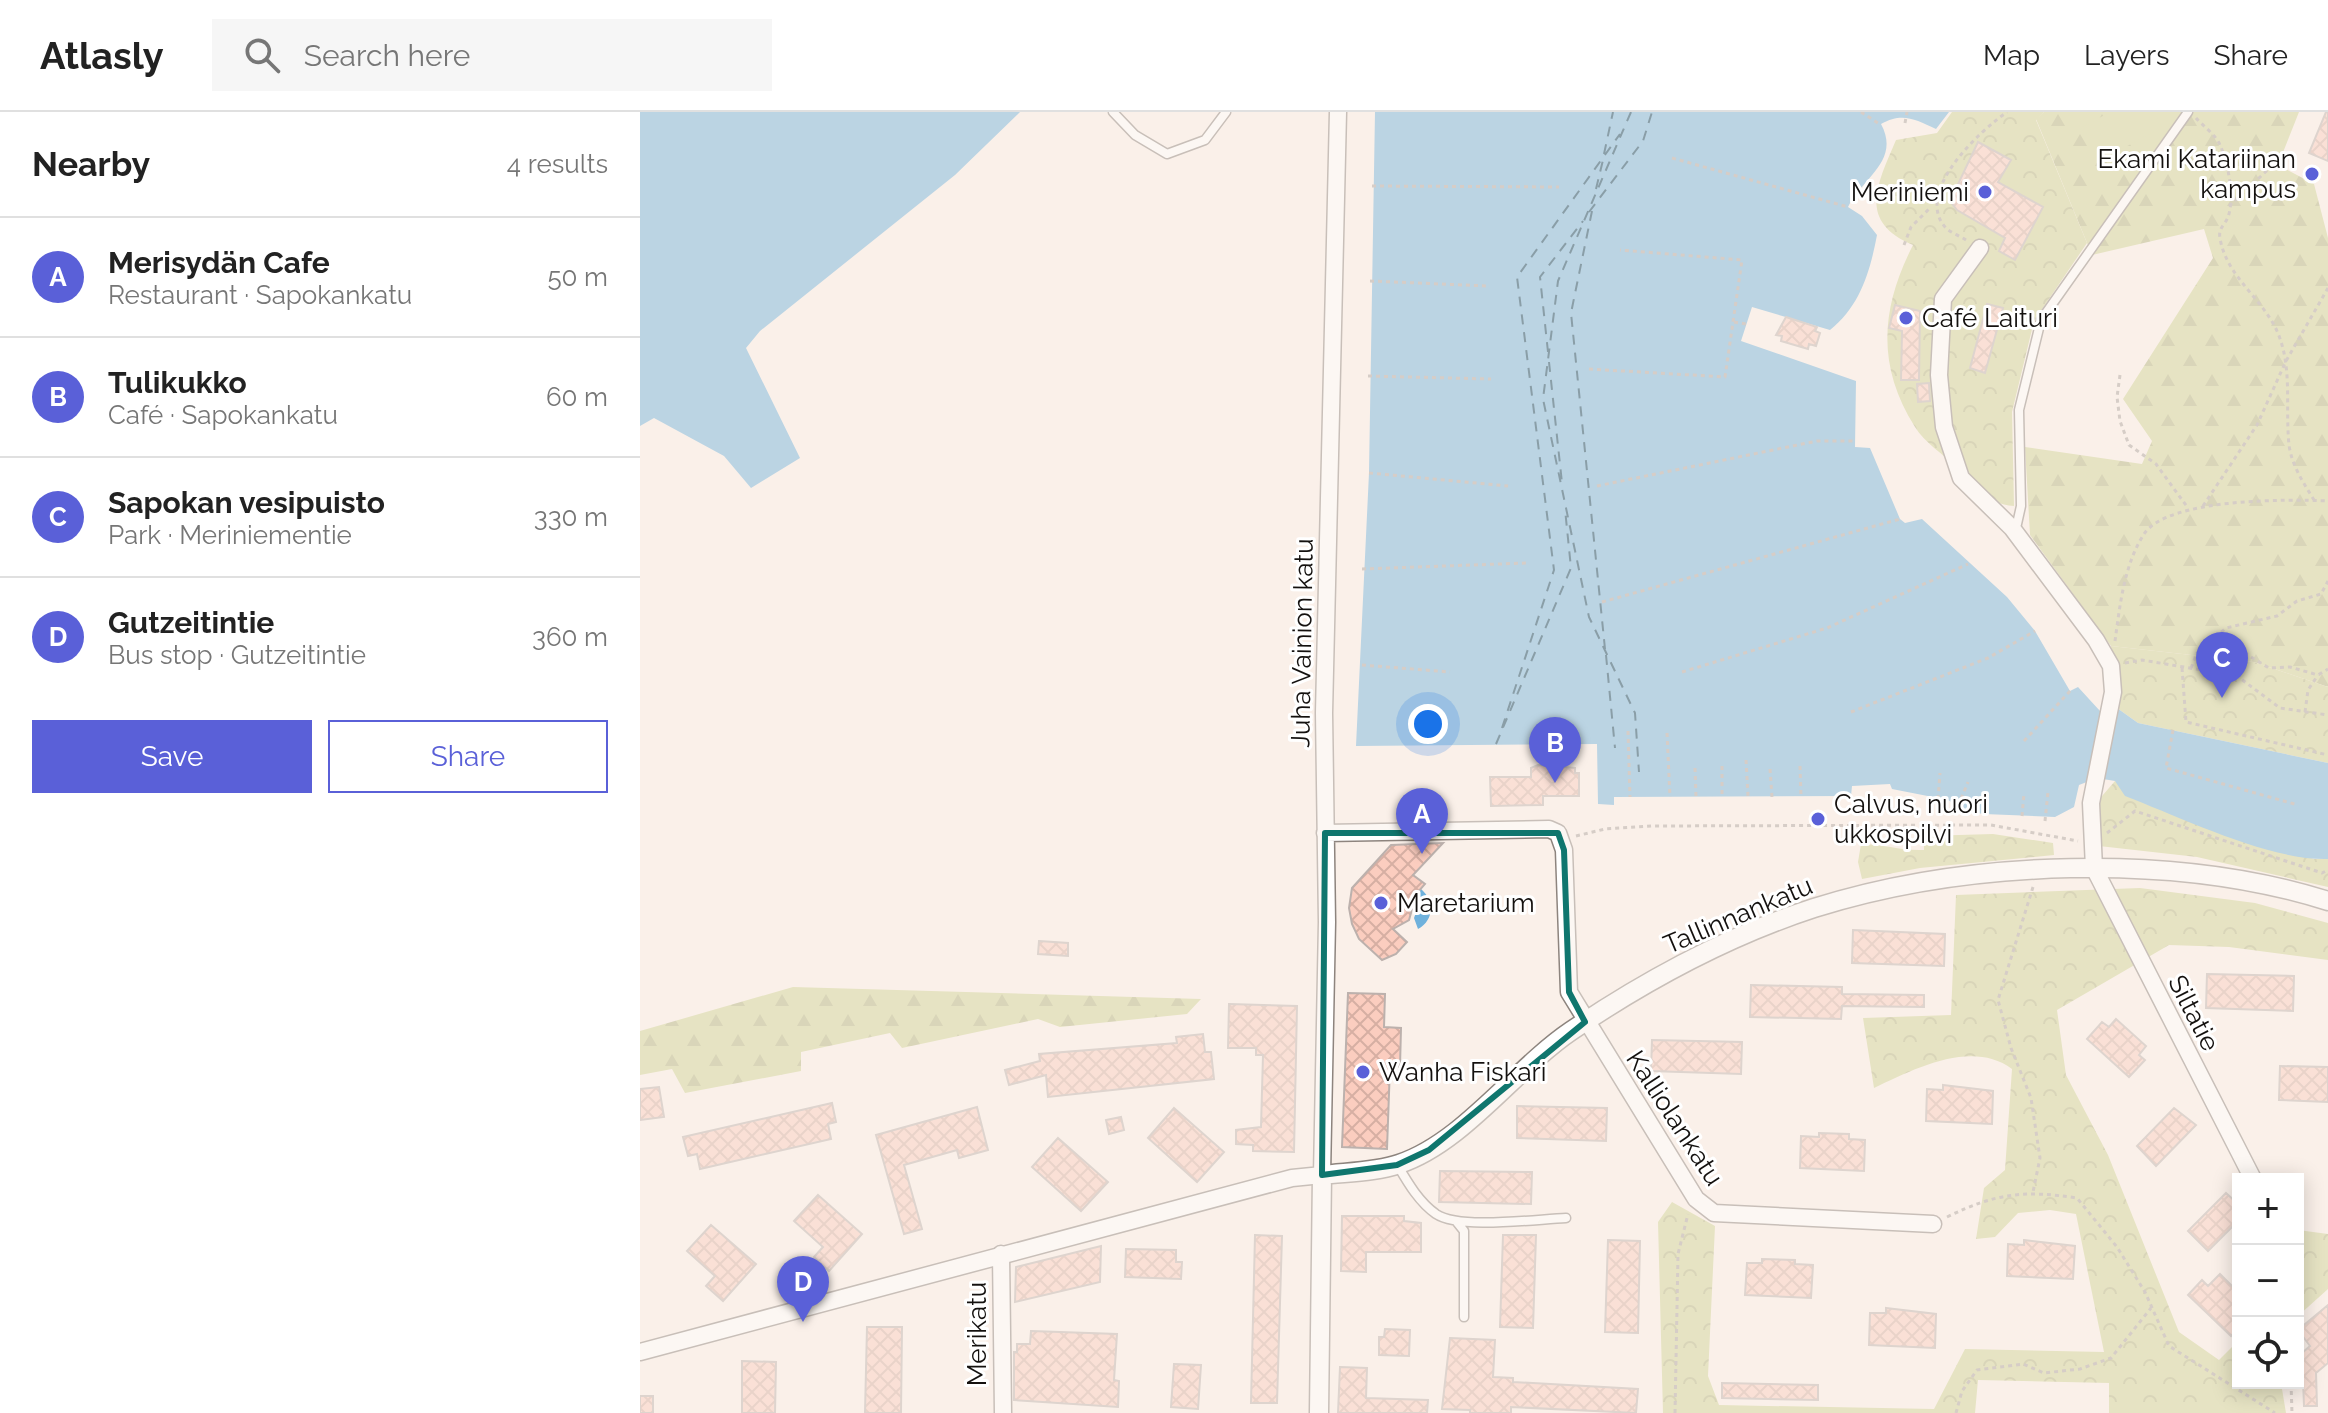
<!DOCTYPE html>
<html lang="en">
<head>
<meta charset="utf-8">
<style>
	:root { --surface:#fff; --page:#f6f6f6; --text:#222; --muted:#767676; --line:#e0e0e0; --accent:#5a60d8 }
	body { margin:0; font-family:Raleway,sans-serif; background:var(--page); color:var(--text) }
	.controls { position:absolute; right:24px; bottom:24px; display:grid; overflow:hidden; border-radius:0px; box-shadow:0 4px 20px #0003 }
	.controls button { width:72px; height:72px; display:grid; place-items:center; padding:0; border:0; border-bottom:2px solid var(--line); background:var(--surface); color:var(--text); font:40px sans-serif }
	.you { position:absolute; left:788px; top:612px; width:28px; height:28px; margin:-20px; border:6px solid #fff; border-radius:50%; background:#1a73e8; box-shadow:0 0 0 12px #1a73e833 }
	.badge { display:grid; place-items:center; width:52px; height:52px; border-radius:50%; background:var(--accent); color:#fff; font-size:26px; font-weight:700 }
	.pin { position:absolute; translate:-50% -66px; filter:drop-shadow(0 2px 4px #0008) }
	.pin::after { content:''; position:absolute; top:42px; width:28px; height:24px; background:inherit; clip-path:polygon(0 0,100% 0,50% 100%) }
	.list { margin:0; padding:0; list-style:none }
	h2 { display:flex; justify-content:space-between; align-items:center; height:104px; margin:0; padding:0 32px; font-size:34px }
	h2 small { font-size:26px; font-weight:400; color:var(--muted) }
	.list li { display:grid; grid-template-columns:52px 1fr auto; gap:24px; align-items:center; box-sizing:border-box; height:120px; padding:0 32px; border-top:2px solid var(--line) }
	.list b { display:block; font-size:30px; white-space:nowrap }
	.list p { margin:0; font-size:26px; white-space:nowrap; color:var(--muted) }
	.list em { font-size:26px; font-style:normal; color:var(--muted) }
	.actions { display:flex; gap:16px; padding:24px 32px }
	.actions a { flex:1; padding:18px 0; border:2px solid var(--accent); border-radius:0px; text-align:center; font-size:28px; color:var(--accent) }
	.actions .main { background:var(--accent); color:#fff }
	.icon { flex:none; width:44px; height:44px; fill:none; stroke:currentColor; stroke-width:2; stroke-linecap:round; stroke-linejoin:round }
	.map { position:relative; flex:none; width:1688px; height:1301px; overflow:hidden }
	header { display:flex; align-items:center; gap:48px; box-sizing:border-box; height:112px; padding:0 40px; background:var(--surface); border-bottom:2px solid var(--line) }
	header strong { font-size:38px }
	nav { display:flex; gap:44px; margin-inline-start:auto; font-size:28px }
	.search { width:560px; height:72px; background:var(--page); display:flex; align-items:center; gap:20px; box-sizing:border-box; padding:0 28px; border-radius:0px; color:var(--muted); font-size:30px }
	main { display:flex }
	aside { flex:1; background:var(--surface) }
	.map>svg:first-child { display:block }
</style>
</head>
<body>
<header>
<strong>Atlasly</strong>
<div class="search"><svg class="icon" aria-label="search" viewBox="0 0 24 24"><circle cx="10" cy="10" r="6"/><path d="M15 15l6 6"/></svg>Search here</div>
<nav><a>Map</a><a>Layers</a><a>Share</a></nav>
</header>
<main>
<aside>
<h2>Nearby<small>4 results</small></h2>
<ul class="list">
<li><span class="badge">A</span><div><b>Merisydän Cafe</b><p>Restaurant · Sapokankatu</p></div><em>50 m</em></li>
<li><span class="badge">B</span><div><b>Tulikukko</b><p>Café · Sapokankatu</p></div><em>60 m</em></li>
<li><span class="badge">C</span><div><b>Sapokan vesipuisto</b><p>Park · Meriniementie</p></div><em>330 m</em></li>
<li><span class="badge">D</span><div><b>Gutzeitintie</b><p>Bus stop · Gutzeitintie</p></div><em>360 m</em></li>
</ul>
<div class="actions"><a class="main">Save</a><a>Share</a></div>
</aside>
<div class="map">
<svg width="1688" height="1301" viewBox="0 0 1688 1301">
	<defs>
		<pattern id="forest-firs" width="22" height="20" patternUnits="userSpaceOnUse" patternTransform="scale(2)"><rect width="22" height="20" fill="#cfd394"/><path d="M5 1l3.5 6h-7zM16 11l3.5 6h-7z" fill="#b1b47e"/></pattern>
		<pattern id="park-crowns" width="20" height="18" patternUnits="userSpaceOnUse" patternTransform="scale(2)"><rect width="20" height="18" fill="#cfd394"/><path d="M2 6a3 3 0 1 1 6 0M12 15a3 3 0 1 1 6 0" fill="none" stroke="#b1b47e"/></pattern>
		<pattern id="building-cross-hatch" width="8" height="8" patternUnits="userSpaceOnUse" patternTransform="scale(2)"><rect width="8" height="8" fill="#fbcdbf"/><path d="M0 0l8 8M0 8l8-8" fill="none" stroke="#d6afa3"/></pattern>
	</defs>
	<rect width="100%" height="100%" fill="#faf0e9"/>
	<path fill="url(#forest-firs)" d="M 1404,0 L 1659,0 L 1638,53 L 1674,72 L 1688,126 L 1688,575 L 1614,550 L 1471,534 L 1390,423 L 1385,335 L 1502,352 L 1512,329 L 1483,287 L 1573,146 L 1564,117 L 1452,143 L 1396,7 Z
		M 153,875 L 561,887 L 547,902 L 420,915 L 398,907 L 262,936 L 250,921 L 161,940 L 161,959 L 45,981 L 32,957 L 0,963 L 0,919 Z"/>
	<path fill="url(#park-crowns)" d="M 1312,0 L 1404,0 L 1396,8 L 1447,131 L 1394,209 L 1372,300 L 1374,394 C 1346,392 1335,374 1315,354 C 1303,342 1284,330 1275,315 C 1236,253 1241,196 1273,133 C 1217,109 1237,73 1256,28 L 1297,21 Z
		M 1471,534 L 1614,550 L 1688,575 L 1688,651 L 1498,611 L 1477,596 Z
		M 1475,669 L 1674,747 L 1688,747 L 1688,775 L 1557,745 L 1459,734 L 1456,691 Z
		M 1353,722 L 1413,731 L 1414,743 L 1280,756 L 1222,767 L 1218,750 L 1221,732 C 1244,732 1261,739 1284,738 L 1284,724 Z
		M 1500,776 L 1615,791 L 1688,811 L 1688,848 L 1589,835 L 1529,833 L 1417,898 L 1426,963 L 1468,1043 L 1539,1220 L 1579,1248 L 1598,1229 L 1598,1271 L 1641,1271 L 1646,1301 L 1469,1301 L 1469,1271 L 1338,1268 L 1335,1301 L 1023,1301 L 1018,1110 L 1032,1090 L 1075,1114 L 1068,1264 L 1079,1293 L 1294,1297 L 1325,1237 L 1464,1240 L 1436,1102 L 1410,1098 L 1378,1101 L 1355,1125 L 1336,1127 L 1344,1076 L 1365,1058 L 1372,957 C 1332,927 1274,957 1234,976 L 1223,906 L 1311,903 L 1316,783 Z
		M 1658,1118 L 1688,1122 L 1688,1177 L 1658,1204 Z"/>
	<path fill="#cfd394" d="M 1470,0 L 1514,0 L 1522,15 L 1460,49 L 1441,16 Z"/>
	<path fill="#6fb1dc" d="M 0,0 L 380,0 L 315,63 L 120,219 L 106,236 L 160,346 L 111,376 L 84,344 L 14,306 L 0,314 Z
		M 735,0 L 1309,0 L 1296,17 C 1275,7 1262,0 1241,12 C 1261,49 1222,66 1208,95 L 1222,104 L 1237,123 C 1230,160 1220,194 1190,218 L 1112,195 L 1101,229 L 1216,269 L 1215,335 L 1230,336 L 1260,407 L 1265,411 L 1282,407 L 1367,485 L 1395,519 L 1430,579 L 1438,575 L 1460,599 L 1477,596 L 1498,611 L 1688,651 L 1688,747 C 1630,749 1540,705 1485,684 L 1475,669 L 1457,666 L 1439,673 L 1434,695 L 1415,705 L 1344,702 L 1329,700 L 1308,688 L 1252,677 L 1250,672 L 1212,674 L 1211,684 L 974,685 L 974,693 L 958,692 L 957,632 L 716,634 L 729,361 Z
		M 781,777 C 795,789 794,808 778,817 L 774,806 L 778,795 L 773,785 Z"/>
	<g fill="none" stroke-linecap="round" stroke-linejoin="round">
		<path stroke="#033b58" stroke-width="2" stroke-dasharray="10 8" stroke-linecap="butt" d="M 991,0 L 918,169 L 903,287 L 949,505 L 995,601 L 999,660
			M 964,42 L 973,0
			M 956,77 L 963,48
			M 952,99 L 931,201 L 965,537
			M 949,100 L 1003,29 L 1012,0
			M 908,240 L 900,165 L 943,109
			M 909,250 L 922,371
			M 966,543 L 975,636
			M 862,616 L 914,458 L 877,165 L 980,22
			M 856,632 L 931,456 L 925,397"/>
	</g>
	<path fill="url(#building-cross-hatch)" stroke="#bcb1ad" stroke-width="2" d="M 1686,0 L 1688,0 L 1688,49 L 1669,41 Z
		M 1338,30 L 1371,48 L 1358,70 L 1403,95 L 1375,148 L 1359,139 L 1365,126 L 1317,98 L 1310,89 Z
		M 1347,192 L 1363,196 L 1345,261 L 1330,256 Z
		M 1255,193 L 1280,199 L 1279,268 L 1261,268 L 1262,219 L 1249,216 Z
		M 1146,205 L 1177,215 L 1175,219 L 1180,221 L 1176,234 L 1169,232 L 1168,237 L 1141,229 L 1142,224 L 1136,223 Z
		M 1289,271 L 1290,289 L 1278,290 L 1277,272 Z
		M 898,653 L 935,656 L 935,661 L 939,661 L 939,684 L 903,684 L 903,693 L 851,694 L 850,665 L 891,665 L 891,656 Z
		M 803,731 L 773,763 L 785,772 L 770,789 L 773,794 L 769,808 L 753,817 L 767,830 L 756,842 L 742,848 L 719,827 L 712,812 L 709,796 L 712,776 L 751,733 Z
		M 1213,818 L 1305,822 L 1304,854 L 1212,851 Z
		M 399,829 L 428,831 L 428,844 L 398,842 Z
		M 1567,862 L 1654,864 L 1653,899 L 1566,896 Z
		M 1111,873 L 1202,875 L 1202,882 L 1284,883 L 1284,895 L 1202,894 L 1201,907 L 1110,905 Z
		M 708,881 L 745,882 L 744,915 L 761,916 L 760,955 L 750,954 L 747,1037 L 702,1035 Z
		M 589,892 L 657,894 L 654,1040 L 613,1039 L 613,1033 L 596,1032 L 596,1018 L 621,1015 L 623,943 L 616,943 L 616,936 L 588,936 Z
		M 1476,907 L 1506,934 L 1499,943 L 1505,948 L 1489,965 L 1447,927 L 1462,910 L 1469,915 Z
		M 563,922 L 565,940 L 571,940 L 574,967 L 408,985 L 406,963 L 369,973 L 365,958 L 400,949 L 399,942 L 537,931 L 536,925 Z
		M 1012,928 L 1102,930 L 1101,962 L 1011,959 Z
		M 1640,954 L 1688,955 L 1688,990 L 1639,988 Z
		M 1303,973 L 1353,979 L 1352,1012 L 1286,1009 L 1287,977 L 1303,978 Z
		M 19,975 L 24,1005 L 0,1008 L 0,977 Z
		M 192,991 L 196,1010 L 188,1012 L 191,1027 L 60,1057 L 57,1042 L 48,1044 L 43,1025 Z
		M 877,994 L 967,996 L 966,1029 L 877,1026 Z
		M 337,995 L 348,1038 L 319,1046 L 317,1038 L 264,1053 L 282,1117 L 264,1122 L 236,1023 Z
		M 534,996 L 584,1040 L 557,1070 L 508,1026 Z
		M 1534,996 L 1556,1013 L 1516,1054 L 1497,1034 Z
		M 481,1005 L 484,1018 L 469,1022 L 466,1008 Z
		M 1179,1021 L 1209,1022 L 1209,1027 L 1225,1028 L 1224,1059 L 1160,1056 L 1161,1024 L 1179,1025 Z
		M 418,1026 L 468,1070 L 441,1099 L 392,1055 Z
		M 800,1059 L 892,1060 L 891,1092 L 799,1090 Z
		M 1586,1081 L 1598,1092 L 1598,1109 L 1568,1139 L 1548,1119 Z
		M 178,1083 L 222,1122 L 189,1159 L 174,1145 L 183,1135 L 154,1109 Z
		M 702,1104 L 764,1104 L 764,1109 L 781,1111 L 781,1140 L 726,1140 L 726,1160 L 701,1159 Z
		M 71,1113 L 116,1152 L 83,1189 L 66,1174 L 75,1164 L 47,1139 Z
		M 615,1123 L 642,1124 L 637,1291 L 611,1291 Z
		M 863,1123 L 896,1123 L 893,1216 L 860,1215 Z
		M 968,1128 L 1000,1129 L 998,1221 L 965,1220 Z
		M 1384,1128 L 1435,1134 L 1433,1167 L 1367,1164 L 1368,1132 L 1384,1133 Z
		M 461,1134 L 460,1170 L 375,1190 L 376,1155 Z
		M 486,1137 L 536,1138 L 536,1150 L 542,1150 L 541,1167 L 485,1165 Z
		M 1122,1147 L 1155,1148 L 1155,1152 L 1173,1153 L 1171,1186 L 1105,1183 L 1107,1151 L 1122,1151 Z
		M 1580,1162 L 1598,1180 L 1598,1217 L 1591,1224 L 1548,1183 L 1562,1168 L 1568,1174 Z
		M 1688,1193 L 1688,1251 L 1676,1261 L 1677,1294 L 1664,1294 L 1662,1241 L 1670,1234 L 1658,1218 Z
		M 1246,1196 L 1296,1202 L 1295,1236 L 1229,1233 L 1230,1201 L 1246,1201 Z
		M 227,1215 L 262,1215 L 261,1301 L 225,1301 Z
		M 745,1217 L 770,1218 L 769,1244 L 739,1243 L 739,1225 L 744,1225 Z
		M 391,1219 L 477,1222 L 474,1268 L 479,1269 L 478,1295 L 374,1288 L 374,1240 L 377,1240 L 377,1232 L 390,1232 Z
		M 810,1226 L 855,1228 L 853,1265 L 873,1266 L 873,1270 L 998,1277 L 996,1301 L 871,1295 L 871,1301 L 830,1301 L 830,1298 L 802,1297 Z
		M 102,1249 L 136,1250 L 135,1301 L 102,1301 Z
		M 534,1252 L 561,1253 L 558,1297 L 531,1295 Z
		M 700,1255 L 727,1256 L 726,1286 L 788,1288 L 787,1301 L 698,1301 Z
		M 1082,1271 L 1178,1273 L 1178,1288 L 1082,1286 Z
		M 0,1284 L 13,1284 L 13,1301 L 0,1301 Z"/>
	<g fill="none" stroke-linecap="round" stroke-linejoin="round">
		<g stroke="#8d847e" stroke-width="11">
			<path id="service" d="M 473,0 L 495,23 L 527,42 L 565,28 L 586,0
				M 1373,416 L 1377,412 L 1381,394 L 1379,298 L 1401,208 L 1548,0
				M 758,1054 C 768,1071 779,1090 796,1102 C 820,1118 897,1107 926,1106
				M 816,1109 L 824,1119 L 824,1205"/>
		</g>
		<g stroke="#8d847e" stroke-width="19">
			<path id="minor" d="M 1340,136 L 1303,187 L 1299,263 L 1304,315 L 1321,366 L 1372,416 L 1456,528 L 1471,554 L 1473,580 L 1451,691 L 1454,756 L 1613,1067
				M 685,721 L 909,717 L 918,721 L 924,738 L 929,880 L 1056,1087 L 1074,1101 L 1293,1112
				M 361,1142 L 363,1301
				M 0,1240 L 652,1066 L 682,1063 L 687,810 L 684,601 L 698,0"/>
		</g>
		<g stroke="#8d847e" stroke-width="21">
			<path id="tertiary" d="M 679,1301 L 682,1063 C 707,1060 736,1060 759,1052 C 823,1031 875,957 931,919 C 1005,869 1088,824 1174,796 C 1327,748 1534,740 1688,789"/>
		</g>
		<path stroke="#aaa29d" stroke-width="3" stroke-dasharray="4 4" stroke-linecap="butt" d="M 1221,0 L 1241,13
			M 1556,6 C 1563,14 1576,23 1580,33 C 1588,50 1595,86 1588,105 C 1585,113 1578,116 1580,126 C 1586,164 1622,186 1637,219 C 1653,255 1645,295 1649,333 C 1652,354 1663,370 1674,388
			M 1265,11 L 1267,0
			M 1032,46 L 1208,95
			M 732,74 L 919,75
			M 1589,94 L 1634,52 L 1651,42
			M 1326,128 C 1320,124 1309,120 1305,115 C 1274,79 1341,18 1367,0
			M 1264,133 L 1271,115 L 1289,97
			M 730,169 L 848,174
			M 1094,210 L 1106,212
			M 949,257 L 1085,265 L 1102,148 L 980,138
			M 1480,263 L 1477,285 L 1480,309 L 1489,333 L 1516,352 L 1548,396
			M 728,264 L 851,267
			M 729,361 L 868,374
			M 957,374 L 1177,329 L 1215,329
			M 1563,394 L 1617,313 L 1646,249 L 1688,176
			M 722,457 L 887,451
			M 962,490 L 1260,407
			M 1577,524 L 1629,556 L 1650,555 L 1678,563 L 1688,557
			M 1475,529 C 1480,493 1484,453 1504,422 C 1528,386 1648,387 1688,389
			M 1485,551 L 1502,548 L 1597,564 L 1640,596 L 1688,603
			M 722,553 L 810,560
			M 1542,556 L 1546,610 L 1688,643
			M 1551,556 L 1557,541 L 1586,516 L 1637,504 L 1657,489 L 1681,482 L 1688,469
			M 1042,560 L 1187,516 L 1328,452
			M 1211,600 L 1348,546 L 1395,519
			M 1665,600 L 1668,578 L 1678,563
			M 1533,618 L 1526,656 L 1658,693
			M 988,619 L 990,685
			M 1027,621 L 1030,685
			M 1384,629 L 1430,579
			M 1106,648 L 1108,684
			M 1082,654 L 1082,684
			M 1160,654 L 1161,684
			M 1055,656 L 1056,685
			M 1130,657 L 1132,685
			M 1298,687 L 1300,661
			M 1318,694 L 1328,670
			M 1344,702 L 1348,681
			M 1382,704 L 1384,681
			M 1405,709 L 1408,680
			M 1467,721 L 1495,699 L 1682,761 L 1688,758
			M 936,724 L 965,717 L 1012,714 L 1351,713 L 1438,729
			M 1393,775 L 1358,888 L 1371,936 L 1391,986 L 1400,1046 L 1393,1080
			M 1307,1105 C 1356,1081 1384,1078 1437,1086 L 1477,1135 L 1505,1180 L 1529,1234 L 1635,1301
			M 1651,1271 L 1652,1301
			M 1035,1301 L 1038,1142 L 1048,1102
			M 1316,1301 L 1322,1279 L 1337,1258 L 1383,1252 L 1404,1261 L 1440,1257 L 1471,1246 L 1511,1196"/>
		<use href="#service" stroke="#fff" stroke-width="8"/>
		<use href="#minor" stroke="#fff" stroke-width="16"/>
		<use href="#tertiary" stroke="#fff" stroke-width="18"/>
	</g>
	<path d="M0 0H1688V1301H0ZM 685,721 L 918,721 L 924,738 L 929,880 L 945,910 L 789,1038 L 757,1053 L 682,1063 Z" fill="#faf0e9" fill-opacity=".55" fill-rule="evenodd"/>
	<path fill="none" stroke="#0f766e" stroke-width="6" stroke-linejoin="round" d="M 685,721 L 918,721 L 924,738 L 929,880 L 945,910 L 789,1038 L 757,1053 L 682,1063 Z"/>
	<g fill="#5a60d8" stroke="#fff" stroke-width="3">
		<circle cx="1672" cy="62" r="8"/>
		<circle cx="1345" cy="80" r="8"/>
		<circle cx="1266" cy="206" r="8"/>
		<circle cx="1178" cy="707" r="8"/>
		<circle cx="741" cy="791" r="8"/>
		<circle cx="723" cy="960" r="8"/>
	</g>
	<g text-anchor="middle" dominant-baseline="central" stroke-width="6" stroke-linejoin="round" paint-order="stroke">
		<g font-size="26" fill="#14110f" stroke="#fff" text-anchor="start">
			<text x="1656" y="47" text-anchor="end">Ekami Katariinan<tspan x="1656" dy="30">kampus</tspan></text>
			<text x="1329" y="80" text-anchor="end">Meriniemi</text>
			<text x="1282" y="206">Café Laituri</text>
			<text x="1194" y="692">Calvus, nuori<tspan x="1194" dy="30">ukkospilvi</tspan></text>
			<text x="757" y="791">Maretarium</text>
			<text x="739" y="960">Wanha Fiskari</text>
		</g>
		<g font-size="26" fill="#14110f" stroke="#fff">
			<text transform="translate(662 531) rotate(-89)">Juha Vainion katu</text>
			<text transform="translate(1098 803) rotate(-23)">Tallinnankatu</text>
			<text transform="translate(1554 901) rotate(63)">Siltatie</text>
			<text transform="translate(1035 1006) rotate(57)">Kalliolankatu</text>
			<text transform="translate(337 1222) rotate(-90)">Merikatu</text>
		</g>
	</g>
</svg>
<div class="controls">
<button>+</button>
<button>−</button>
<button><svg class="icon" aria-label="locate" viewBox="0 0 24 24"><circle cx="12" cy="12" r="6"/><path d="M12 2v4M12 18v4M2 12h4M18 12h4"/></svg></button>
</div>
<div class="you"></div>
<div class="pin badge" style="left:782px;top:742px">A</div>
<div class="pin badge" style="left:915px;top:671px">B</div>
<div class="pin badge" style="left:1582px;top:586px">C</div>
<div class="pin badge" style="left:163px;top:1210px">D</div>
</div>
</main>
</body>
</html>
